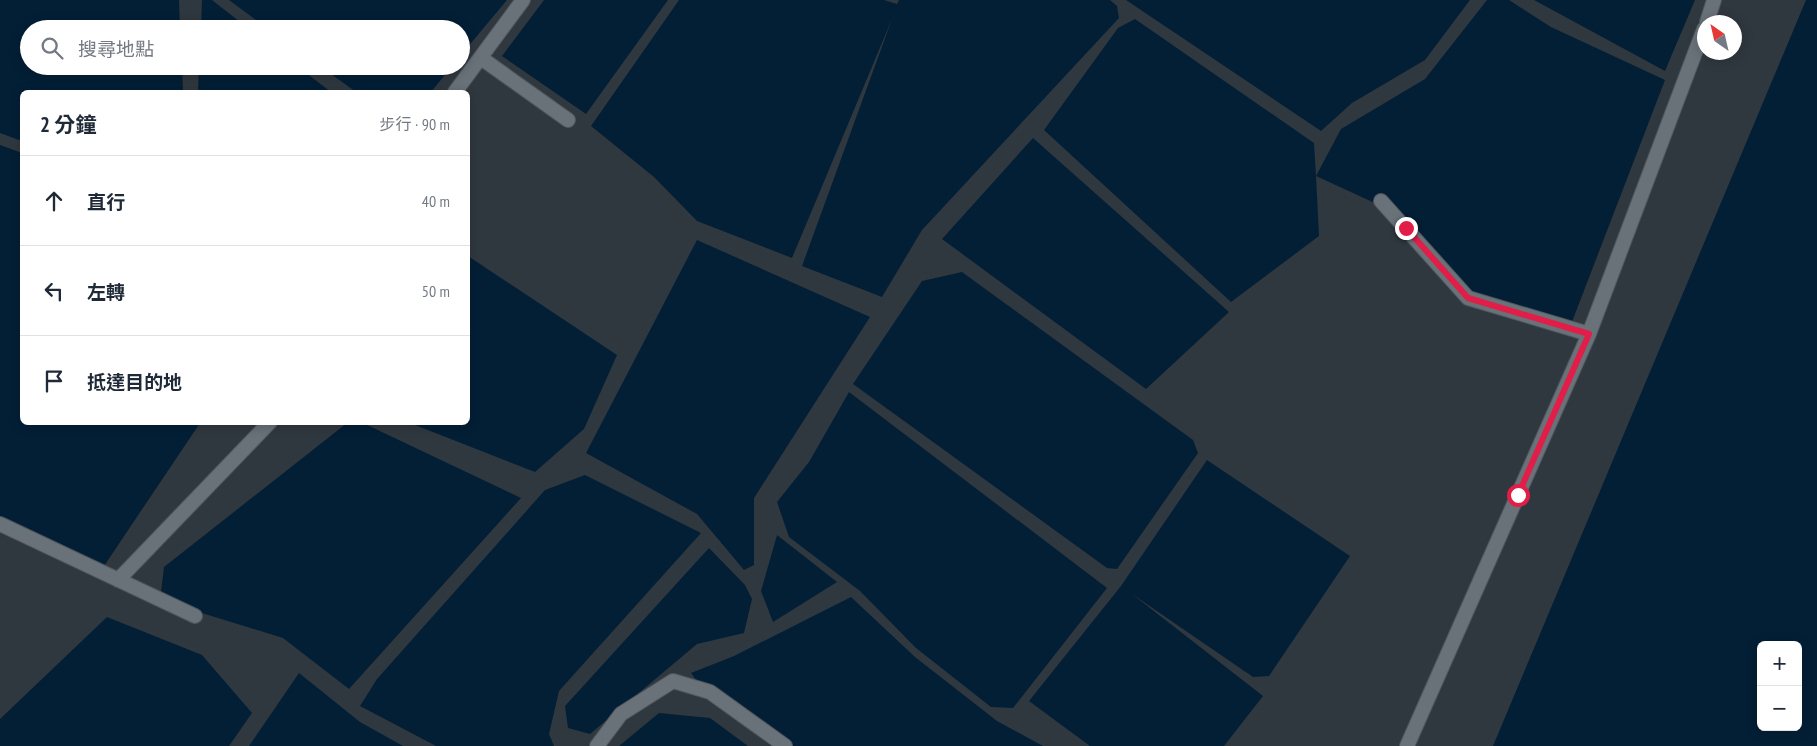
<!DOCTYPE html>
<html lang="zh-TW">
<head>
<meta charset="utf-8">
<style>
	:root { --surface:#fff; --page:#f2f2f3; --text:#1f2937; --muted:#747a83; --line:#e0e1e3 }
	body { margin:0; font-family:"PT Sans Narrow","Noto Sans TC",sans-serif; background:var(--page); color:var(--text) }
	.controls { position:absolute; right:15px; bottom:15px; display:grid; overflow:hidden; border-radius:8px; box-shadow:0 2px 12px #0003 }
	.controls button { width:45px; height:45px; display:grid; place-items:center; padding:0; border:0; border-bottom:1px solid var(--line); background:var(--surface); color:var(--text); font:25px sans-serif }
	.compass { position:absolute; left:1697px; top:15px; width:45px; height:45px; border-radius:50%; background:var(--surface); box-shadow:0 2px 12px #0003; rotate:326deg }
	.stop { position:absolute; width:15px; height:15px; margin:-11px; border:4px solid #e11d48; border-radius:50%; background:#fff }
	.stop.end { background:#e11d48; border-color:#fff; box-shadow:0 1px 5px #0008 }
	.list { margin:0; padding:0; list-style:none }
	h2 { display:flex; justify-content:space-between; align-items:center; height:65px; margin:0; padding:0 20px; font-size:21px }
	h2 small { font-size:16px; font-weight:400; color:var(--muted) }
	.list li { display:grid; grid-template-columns:32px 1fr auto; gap:15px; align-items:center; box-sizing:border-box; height:90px; padding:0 20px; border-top:1px solid var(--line) }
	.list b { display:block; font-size:19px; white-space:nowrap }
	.list em { font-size:16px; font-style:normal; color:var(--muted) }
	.icon { flex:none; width:28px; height:28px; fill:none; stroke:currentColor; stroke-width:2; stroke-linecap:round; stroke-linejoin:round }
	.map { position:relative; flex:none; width:1817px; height:746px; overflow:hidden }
	.search { position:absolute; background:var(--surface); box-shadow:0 2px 12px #0003; left:20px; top:20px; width:450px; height:55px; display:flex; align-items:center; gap:12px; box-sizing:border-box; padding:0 18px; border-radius:28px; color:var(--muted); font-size:19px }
	.panel { position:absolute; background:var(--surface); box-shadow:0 2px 12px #0003; left:20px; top:90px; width:450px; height:335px; border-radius:8px }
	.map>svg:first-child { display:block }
</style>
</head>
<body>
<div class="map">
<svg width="1817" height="746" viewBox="0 0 1817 746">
	<rect width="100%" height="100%" fill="#30383f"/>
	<path fill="#031f36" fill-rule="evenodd" d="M 0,0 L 179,0 L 180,29 L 29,29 L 29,66 L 182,66 L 183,90 L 182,92 L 22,92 L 22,141 L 0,133 Z
		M 202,0 L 212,0 L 249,29 L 201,29 Z
		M 229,0 L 507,0 L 461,55 L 461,29 L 268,29 Z
		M 544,0 L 668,0 L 586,114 L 502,56 Z
		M 679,0 L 884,0 L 897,4 L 899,0 L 1110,0 L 1117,6 L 1119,18 L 922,230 L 882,297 L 802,266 L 892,19 L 792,258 L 697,221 L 654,177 L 591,126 Z
		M 1126,0 L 1470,0 L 1425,60 L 1352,103 L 1321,131 Z
		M 1487,0 L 1509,0 L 1551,27 L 1665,80 L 1570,327 L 1470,294 L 1403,216 L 1316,176 L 1319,236 L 1231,302 L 1044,130 L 1118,28 L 1135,19 L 1314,143 L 1316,176 L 1341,129 L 1425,79 Z
		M 1534,0 L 1695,0 L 1665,71 Z
		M 1806,0 L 1817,0 L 1817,746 L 1493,746 ZM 1761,645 L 1798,645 L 1798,727 L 1761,727 Z
		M 199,66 L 297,66 L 331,92 L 198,92 Z
		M 320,66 L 452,66 L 431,92 L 356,92 Z
		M 1033,138 L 1229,312 L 1146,389 L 942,239 Z
		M 0,145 L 22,153 L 22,422 L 200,423 L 100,572 L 0,523 Z
		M 697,240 L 870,317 L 754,498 L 754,565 L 744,570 L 697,514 L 586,453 Z
		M 468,256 L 617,355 L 584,429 L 535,472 L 410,423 L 468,422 Z
		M 962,272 L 1193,440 L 1198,453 L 1117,569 L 1107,568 L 853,384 L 922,281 Z
		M 849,392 L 1107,588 L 1013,708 L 991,707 L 916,648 L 860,591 L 789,537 L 777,502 L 809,462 Z
		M 347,423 L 363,423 L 521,498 L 349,689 L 283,638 L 160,600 L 164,567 Z
		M 1207,460 L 1350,556 L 1269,676 L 1253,677 L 1132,594 L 1263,696 L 1224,746 L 1090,746 L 1029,701 L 1121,586 Z
		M 585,475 L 701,533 L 559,691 L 549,734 L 554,746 L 436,746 L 360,706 L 377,679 L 545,490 Z
		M 777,535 L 837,582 L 773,622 L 761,591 Z
		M 709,548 L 745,585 L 752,599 L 744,633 L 697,644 L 590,734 L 568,728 L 565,706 Z
		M 851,597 L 915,657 L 997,721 L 1043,746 L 771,746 L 711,700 L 691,673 L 734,656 Z
		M 107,617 L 202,655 L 252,713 L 229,746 L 0,746 L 0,719 Z
		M 299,673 L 360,722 L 403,746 L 249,746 Z
		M 659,713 L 710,718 L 748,746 L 619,746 Z"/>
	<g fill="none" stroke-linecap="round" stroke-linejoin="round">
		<g stroke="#4f555b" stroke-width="16">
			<path id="service" d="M 1707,22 L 1714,0
				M 481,58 L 568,120
				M 455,92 L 523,0
				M 1381,201 L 1468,298 L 1589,334
				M 0,524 L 195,616
				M 118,580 L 270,422
				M 597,746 L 621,714 L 673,681 L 710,692 L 785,746
				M 1407,746 L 1589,334 L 1704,29"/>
		</g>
		<use href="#service" stroke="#697179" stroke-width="14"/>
	</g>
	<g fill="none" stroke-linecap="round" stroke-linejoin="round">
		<path stroke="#e11d48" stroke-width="6" d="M 1406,228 L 1468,298 L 1589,334 L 1518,495"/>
	</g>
</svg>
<div class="controls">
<button>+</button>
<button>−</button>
</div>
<svg class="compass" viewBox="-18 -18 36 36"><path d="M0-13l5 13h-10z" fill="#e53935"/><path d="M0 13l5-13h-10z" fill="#747a83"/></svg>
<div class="stop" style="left:1518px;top:495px"></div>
<div class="stop end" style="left:1406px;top:228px"></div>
<div class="search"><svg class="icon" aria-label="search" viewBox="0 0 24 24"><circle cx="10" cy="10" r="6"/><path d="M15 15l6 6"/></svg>搜尋地點</div>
<section class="panel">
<h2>2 分鐘<small>步行 · 90 m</small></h2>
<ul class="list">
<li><svg class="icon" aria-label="ahead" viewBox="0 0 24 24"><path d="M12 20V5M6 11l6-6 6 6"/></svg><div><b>直行</b></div><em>40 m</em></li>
<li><svg class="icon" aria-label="left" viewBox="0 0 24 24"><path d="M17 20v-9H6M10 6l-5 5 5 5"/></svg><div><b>左轉</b></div><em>50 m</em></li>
<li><svg class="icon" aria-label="arrive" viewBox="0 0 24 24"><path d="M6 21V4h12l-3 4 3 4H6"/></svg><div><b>抵達目的地</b></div></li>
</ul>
</section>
</div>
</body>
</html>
